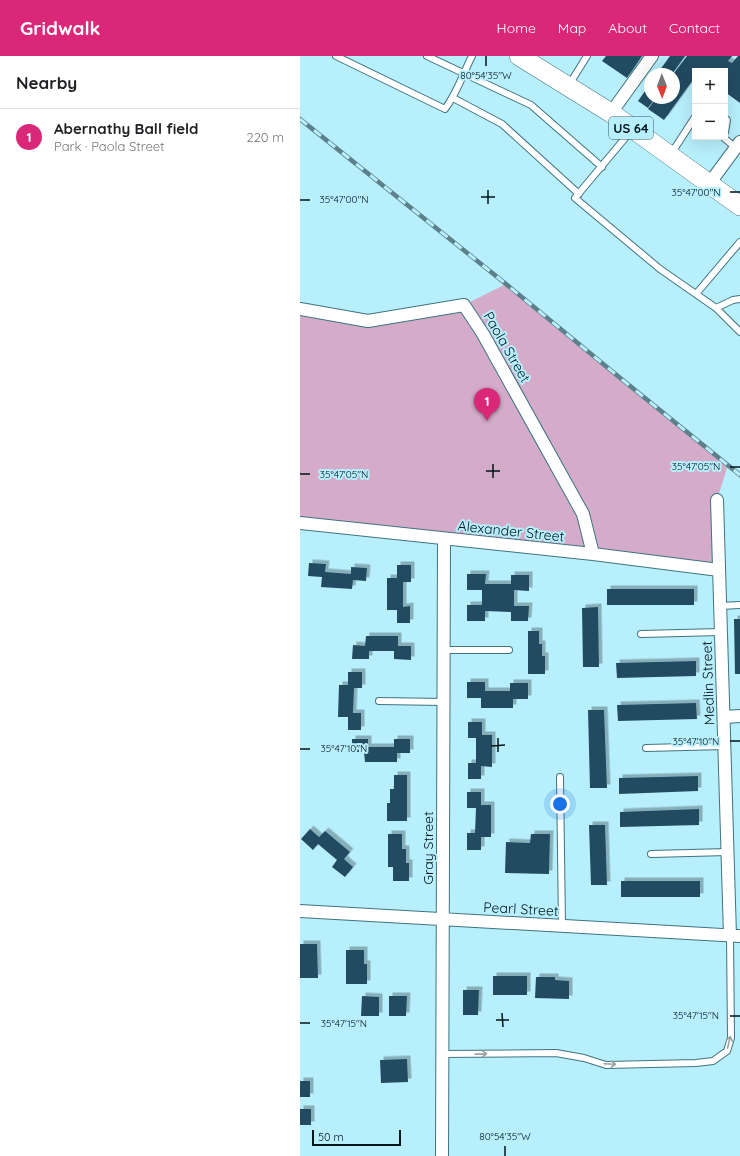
<!DOCTYPE html>
<html lang="en">
<head>
<meta charset="utf-8">
<style>
	:root { --surface:#fff; --page:#f6f6f6; --text:#202124; --muted:#757577; --line:#e0e0e0; --accent:#db2777 }
	body { margin:0; font-family:Quicksand,sans-serif; background:var(--page); color:var(--text) }
	.controls { position:absolute; right:12px; top:12px; display:grid; overflow:hidden; border-radius:0px; box-shadow:0 4px 16px #0002 }
	.controls button { width:36px; height:36px; display:grid; place-items:center; padding:0; border:0; border-bottom:1px solid var(--line); background:var(--surface); color:var(--text); font:20px sans-serif }
	.compass { position:absolute; left:344px; top:12px; width:36px; height:36px; border-radius:50%; background:var(--surface); box-shadow:0 4px 16px #0002; rotate:179deg }
	.scale { position:absolute; left:12px; bottom:10px; width:89px; box-sizing:border-box; padding-left:4px; border:2px solid #01151a; border-top:0; font-size:11px; line-height:14px; white-space:nowrap; color:#01151a; -webkit-text-stroke:3px #b8effd; paint-order:stroke }
	.you { position:absolute; left:260px; top:748px; width:14px; height:14px; margin:-10px; border:3px solid #fff; border-radius:50%; background:#1a73e8; box-shadow:0 0 0 6px #1a73e833 }
	.badge { display:grid; place-items:center; width:26px; height:26px; border-radius:50%; background:var(--accent); color:#fff; font-size:13px; font-weight:700 }
	.pin { position:absolute; translate:-50% -33px; filter:drop-shadow(0 1px 2px #0008) }
	.pin::after { content:''; position:absolute; top:21px; width:14px; height:12px; background:inherit; clip-path:polygon(0 0,100% 0,50% 100%) }
	.list { margin:0; padding:0; list-style:none }
	h2 { display:flex; justify-content:space-between; align-items:center; height:52px; margin:0; padding:0 16px; font-size:17px }
	h2 small { font-size:13px; font-weight:400; color:var(--muted) }
	.list li { display:grid; grid-template-columns:26px 1fr auto; gap:12px; align-items:center; box-sizing:border-box; height:56px; padding:0 16px; border-top:1px solid var(--line) }
	.list b { display:block; font-size:15px; white-space:nowrap }
	.list p { margin:0; font-size:13px; white-space:nowrap; color:var(--muted) }
	.list em { font-size:13px; font-style:normal; color:var(--muted) }
	.map { position:relative; flex:none; width:440px; height:1100px; overflow:hidden }
	header { display:flex; align-items:center; gap:24px; box-sizing:border-box; height:56px; padding:0 20px; background:var(--accent); color:#fff }
	header strong { font-size:19px }
	nav { display:flex; gap:22px; margin-inline-start:auto; font-size:14px }
	main { display:flex }
	aside { flex:1; background:var(--surface) }
	.map>svg:first-child { display:block }
</style>
</head>
<body>
<header>
<strong>Gridwalk</strong>
<nav><a>Home</a><a>Map</a><a>About</a><a>Contact</a></nav>
</header>
<main>
<aside>
<h2>Nearby<small></small></h2>
<ul class="list">
<li><span class="badge">1</span><div><b>Abernathy Ball field</b><p>Park · Paola Street</p></div><em>220 m</em></li>
</ul>
</aside>
<div class="map">
<svg width="440" height="1100" viewBox="0 0 440 1100">
	<defs>
		<filter id="shadow"><feDropShadow dx="3.5" dy="-3.5" stdDeviation="0" flood-color="#0004"/></filter>
	</defs>
	<rect width="100%" height="100%" fill="#b8effd"/>
	<path fill="#d4acca" d="M 206,228 L 319,321 L 428,409 L 417,444 L 419,514 L 0,467 L 0,253 L 68,265 L 164,249 Z"/>
	<path fill="#224b62" filter="url(#shadow)" d="M 306,0 L 342,0 L 327,22 L 302,5 Z
		M 370,0 L 385,0 L 372,18 L 357,18 Z
		M 387,0 L 432,0 L 428,5 L 432,7 L 438,0 L 440,0 L 440,47 L 425,36 L 425,15 L 405,15 L 402,12 L 400,15 L 395,15 L 395,21 L 364,64 L 348,53 L 356,42 L 374,42 L 374,17 Z
		M 350,28 L 350,42 L 355,42 L 348,52 L 338,45 Z
		M 9,507 L 26,508 L 25,516 L 51,518 L 51,511 L 67,512 L 66,525 L 53,524 L 52,533 L 21,531 L 22,521 L 8,520 Z
		M 97,509 L 111,509 L 111,526 L 103,526 L 103,551 L 110,550 L 110,567 L 97,567 L 97,554 L 87,554 L 87,522 L 97,522 Z
		M 167,518 L 186,518 L 185,528 L 211,528 L 211,519 L 229,519 L 229,535 L 214,534 L 214,550 L 229,550 L 228,565 L 211,565 L 211,556 L 185,555 L 185,565 L 167,565 L 167,549 L 182,549 L 182,534 L 167,534 Z
		M 307,533 L 394,533 L 394,549 L 307,549 Z
		M 298,551 L 299,611 L 283,611 L 282,552 Z
		M 434,563 L 440,563 L 440,618 L 435,618 Z
		M 228,575 L 239,575 L 239,588 L 242,588 L 242,600 L 245,600 L 245,618 L 228,618 Z
		M 66,580 L 98,580 L 98,590 L 111,590 L 111,604 L 94,603 L 94,595 L 69,595 L 69,603 L 52,603 L 53,589 L 65,590 Z
		M 396,605 L 396,620 L 317,622 L 316,607 Z
		M 48,616 L 62,616 L 62,632 L 54,632 L 53,657 L 61,657 L 61,674 L 48,674 L 48,661 L 38,661 L 39,629 L 48,629 Z
		M 167,626 L 185,626 L 185,635 L 210,635 L 210,627 L 228,627 L 228,643 L 213,643 L 213,652 L 181,652 L 181,642 L 167,642 Z
		M 396,647 L 397,663 L 318,665 L 317,649 Z
		M 288,654 L 304,654 L 307,732 L 290,732 Z
		M 168,666 L 182,666 L 182,679 L 192,679 L 192,711 L 181,710 L 181,723 L 168,723 L 168,707 L 176,707 L 176,682 L 168,682 Z
		M 52,683 L 68,683 L 68,691 L 94,691 L 94,683 L 110,683 L 110,697 L 97,697 L 97,706 L 65,706 L 64,696 L 52,696 Z
		M 94,719 L 107,719 L 107,765 L 87,765 L 87,747 L 90,747 L 90,733 L 94,733 Z
		M 398,720 L 398,735 L 319,738 L 319,722 Z
		M 167,736 L 181,736 L 181,749 L 191,749 L 191,781 L 181,781 L 181,794 L 167,794 L 167,777 L 175,777 L 176,752 L 167,752 Z
		M 399,753 L 399,769 L 320,771 L 320,756 Z
		M 289,769 L 305,769 L 307,829 L 291,829 Z
		M 10,773 L 19,781 L 25,775 L 50,796 L 44,803 L 53,811 L 45,821 L 32,811 L 37,804 L 18,788 L 13,794 L 1,783 Z
		M 88,778 L 102,778 L 102,793 L 106,793 L 106,807 L 109,807 L 109,825 L 93,825 L 93,811 L 88,811 Z
		M 231,778 L 250,778 L 249,818 L 205,817 L 206,786 L 230,787 Z
		M 321,825 L 400,825 L 400,841 L 321,841 Z
		M 0,888 L 17,888 L 18,922 L 0,922 Z
		M 46,894 L 64,894 L 64,908 L 67,908 L 67,928 L 46,928 Z
		M 193,920 L 227,920 L 227,939 L 193,939 Z
		M 236,921 L 255,921 L 255,924 L 269,925 L 269,943 L 235,942 Z
		M 163,934 L 179,934 L 178,959 L 163,959 Z
		M 62,940 L 79,941 L 79,960 L 61,960 Z
		M 89,940 L 107,940 L 106,960 L 89,960 Z
		M 107,1003 L 108,1026 L 81,1027 L 80,1004 Z
		M 0,1025 L 10,1025 L 10,1041 L 0,1041 Z
		M 0,1053 L 11,1053 L 11,1069 L 0,1069 Z"/>
	<g fill="none" stroke-linecap="round" stroke-linejoin="round">
		<g stroke="#3f7380" stroke-width="8">
			<path id="lane" d="M 36,0 L 145,53 C 157,37 163,18 172,0
				M 127,0 L 231,49 L 302,111
				M 269,29 L 287,0
				M 153,42 L 202,68 L 279,138
				M 425,62 L 427,64 L 425,76
				M 331,75 L 275,142 L 360,213 L 416,252 L 440,276
				M 424,81 L 424,82 L 436,92
				M 371,98 L 395,61
				M 396,238 L 440,186
				M 416,252 L 433,244 L 440,243
				M 420,550 L 440,549
				M 341,578 L 421,576
				M 144,594 L 209,594
				M 79,645 L 144,646
				M 346,692 L 425,690
				M 260,721 L 262,870
				M 351,798 L 428,796
				M 142,998 L 256,997 L 284,1002 L 306,1009 L 396,1007 L 413,1005 L 427,995 L 431,982 L 430,880"/>
		</g>
		<g stroke="#3f7380" stroke-width="14">
			<path id="street" d="M 311,57 L 352,0
				M 409,128 L 440,86
				M 0,253 L 68,265 L 164,249 L 183,278 L 283,458 L 293,498
				M 417,444 L 430,880
				M 0,467 L 293,498 L 419,514
				M 424,661 L 440,660
				M 0,855 L 440,880
				M 142,1100 L 144,483"/>
		</g>
		<g stroke="#3f7380" stroke-width="20">
			<path id="primary" d="M 219,0 L 311,57 L 440,150"/>
		</g>
		<use href="#lane" stroke="#fff" stroke-width="6"/>
		<use href="#street" stroke="#fff" stroke-width="12"/>
		<use href="#primary" stroke="#fff" stroke-width="19"/>
		<g stroke="#5c818a" stroke-width="4.5">
			<path id="rail" d="M 0,63 L 206,228 L 319,321 L 440,419"/>
		</g>
		<use href="#rail" stroke="#b8effd" stroke-width="3" stroke-dasharray="9" stroke-linecap="butt"/>
	</g>
	<defs><path id="oneway-shaft" d="M-6 0H5M1.5-3L5.5 0L1.5 3" fill="none" stroke-width="1.6" stroke-linecap="round" stroke-linejoin="round"/></defs>
	<g stroke="#99a1a3">
		<use href="#oneway-shaft" transform="translate(429 986) rotate(-77)"/>
		<use href="#oneway-shaft" transform="translate(181 998) rotate(-1)"/>
		<use href="#oneway-shaft" transform="translate(310 1008) rotate(3)"/>
	</g>
	<path fill="none" stroke="#01151a" stroke-width="1.5" d="M 186,0 L 186,10M 188,134 L 188,148M 430,136 L 440,136M 181,141 L 195,141M 0,144 L 10,144M 193,408 L 193,422M 430,411 L 440,411M 186,415 L 200,415M 0,418 L 10,418M 198,682 L 198,696M 430,685 L 440,685M 191,690 L 205,689M 0,693 L 10,693M 202,957 L 203,971M 430,960 L 440,960M 196,964 L 209,964M 0,967 L 10,967M 205,1090 L 205,1100"/>
	<g text-anchor="middle" dominant-baseline="central" stroke-width="4" stroke-linejoin="round" paint-order="stroke">
		<rect fill="#b8effd" stroke="#38565e" stroke-width="1" x="309" y="61" width="44" height="22" rx="3"/>
		<g font-size="13" font-weight="bold" fill="#01151a">
			<text x="331" y="72">US 64</text>
		</g>
		<g font-size="14" fill="#01151a" stroke="#b8effd">
			<text transform="translate(207 291) rotate(60)">Paola Street</text>
			<text transform="translate(211 475) rotate(6)">Alexander Street</text>
			<text transform="translate(408 627) rotate(-92)">Medlin Street</text>
			<text transform="translate(128 792) rotate(-90)">Gray Street</text>
			<text transform="translate(221 853) rotate(3)">Pearl Street</text>
		</g>
	</g>
	<g font-size="10" text-anchor="middle" fill="#01151a" stroke="#b8effd" stroke-width="4" stroke-linejoin="round" paint-order="stroke">
		<text x="186" y="23">80°54'35"W</text>
		<text x="396" y="140">35°47'00"N</text>
		<text x="44" y="147">35°47'00"N</text>
		<text x="396" y="414">35°47'05"N</text>
		<text x="44" y="422">35°47'05"N</text>
		<text x="396" y="689">35°47'10"N</text>
		<text x="44" y="696">35°47'10"N</text>
		<text x="396" y="963">35°47'15"N</text>
		<text x="44" y="971">35°47'15"N</text>
		<text x="205" y="1084">80°54'35"W</text>
	</g>
</svg>
<div class="controls">
<button>+</button>
<button>−</button>
</div>
<svg class="compass" viewBox="-18 -18 36 36"><path d="M0-13l5 13h-10z" fill="#e53935"/><path d="M0 13l5-13h-10z" fill="#757577"/></svg>
<div class="scale">50 m</div>
<div class="you"></div>
<div class="pin badge" style="left:187px;top:365px">1</div>
</div>
</main>
</body>
</html>
